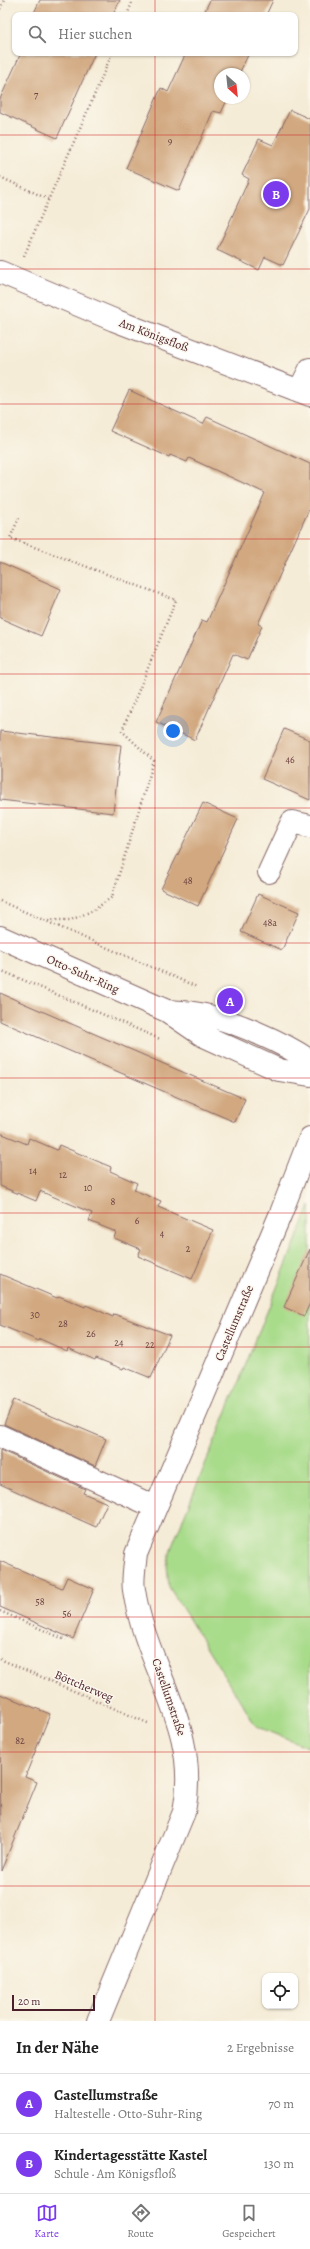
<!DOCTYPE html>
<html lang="de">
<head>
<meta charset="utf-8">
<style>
	:root { --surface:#fff; --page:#f2f2f2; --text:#222; --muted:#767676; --line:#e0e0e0; --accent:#7c3aed }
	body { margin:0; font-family:Alegreya,serif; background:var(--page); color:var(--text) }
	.controls { position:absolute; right:12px; bottom:12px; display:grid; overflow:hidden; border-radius:8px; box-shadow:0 1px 3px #0004 }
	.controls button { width:36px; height:36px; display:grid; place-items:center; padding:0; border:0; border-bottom:1px solid var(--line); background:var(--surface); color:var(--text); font:20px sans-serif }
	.compass { position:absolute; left:214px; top:68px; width:36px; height:36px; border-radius:50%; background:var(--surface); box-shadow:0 1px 3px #0004; rotate:153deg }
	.scale { position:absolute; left:12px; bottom:10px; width:83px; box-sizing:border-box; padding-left:4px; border:2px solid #4a1f2b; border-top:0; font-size:11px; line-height:14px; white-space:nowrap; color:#4a1f2b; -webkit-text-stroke:3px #fbf7ec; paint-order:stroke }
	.you { position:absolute; left:173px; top:731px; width:14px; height:14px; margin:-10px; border:3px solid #fff; border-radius:50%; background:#1a73e8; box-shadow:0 0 0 6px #1a73e833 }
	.badge { display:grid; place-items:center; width:26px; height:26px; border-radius:50%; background:var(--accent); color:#fff; font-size:13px; font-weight:700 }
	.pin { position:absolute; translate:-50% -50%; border:2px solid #fff; box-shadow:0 1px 4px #0006 }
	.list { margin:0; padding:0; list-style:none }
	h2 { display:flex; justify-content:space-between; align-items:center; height:52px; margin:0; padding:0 16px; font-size:17px }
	h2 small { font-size:13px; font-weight:400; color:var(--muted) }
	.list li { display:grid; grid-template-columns:26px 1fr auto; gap:12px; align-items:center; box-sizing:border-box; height:60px; padding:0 16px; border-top:1px solid var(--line) }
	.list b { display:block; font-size:15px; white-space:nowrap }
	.list p { margin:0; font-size:13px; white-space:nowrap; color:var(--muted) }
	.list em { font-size:13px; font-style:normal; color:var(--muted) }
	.icon { flex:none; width:22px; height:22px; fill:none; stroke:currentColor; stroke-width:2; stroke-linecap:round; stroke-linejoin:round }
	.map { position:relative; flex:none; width:310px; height:2021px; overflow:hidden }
	.search { position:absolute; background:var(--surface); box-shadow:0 1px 3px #0004; left:12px; right:12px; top:12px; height:44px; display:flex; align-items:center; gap:10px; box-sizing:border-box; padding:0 14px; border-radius:8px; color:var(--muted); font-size:15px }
	.sheet { height:172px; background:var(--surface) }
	nav { display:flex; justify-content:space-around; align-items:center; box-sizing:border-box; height:56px; border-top:1px solid var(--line); background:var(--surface); font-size:11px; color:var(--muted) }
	nav a { display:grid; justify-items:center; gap:2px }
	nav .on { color:var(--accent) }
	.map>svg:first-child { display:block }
</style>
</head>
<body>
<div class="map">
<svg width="310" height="2021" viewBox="0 0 310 2021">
	<rect width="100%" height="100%" fill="#fbf7ec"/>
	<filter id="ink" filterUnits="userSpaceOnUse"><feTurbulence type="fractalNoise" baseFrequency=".025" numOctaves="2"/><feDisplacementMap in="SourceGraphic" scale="8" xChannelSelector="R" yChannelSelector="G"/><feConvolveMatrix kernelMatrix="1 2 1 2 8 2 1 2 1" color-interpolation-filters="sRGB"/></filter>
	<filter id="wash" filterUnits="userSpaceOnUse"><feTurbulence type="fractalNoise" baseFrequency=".012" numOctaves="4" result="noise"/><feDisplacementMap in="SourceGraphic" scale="16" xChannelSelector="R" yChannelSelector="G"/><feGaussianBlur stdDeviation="0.9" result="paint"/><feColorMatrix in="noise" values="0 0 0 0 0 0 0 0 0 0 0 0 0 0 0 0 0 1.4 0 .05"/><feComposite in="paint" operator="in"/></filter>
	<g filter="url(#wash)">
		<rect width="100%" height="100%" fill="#f5ecd7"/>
		<path fill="#a8db8a" stroke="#797d5a" d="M 310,1206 L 310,1748 L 256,1726 L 169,1587 L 167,1565 L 172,1546 Z"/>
		<g id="blocks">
			<path fill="#d1a880" d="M 40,0 L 120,0 L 113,15 L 33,15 Z
				M 210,0 L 273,0 L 266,15 L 203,15 Z
				M 21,53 L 95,53 L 57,138 L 0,112 L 0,99 Z
				M 186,53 L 249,53 L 239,74 L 220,74 L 220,98 L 228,98 L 221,113 L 213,111 L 179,191 L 126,168 L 161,88 L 168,92 Z
				M 290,110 L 310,119 L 310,209 L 283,265 L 265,257 L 259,270 L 217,250 L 249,179 L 242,175 L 259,139 L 273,145 Z
				M 129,390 L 203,424 L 207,417 L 310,464 L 310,507 L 258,624 L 262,626 L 247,660 L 233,654 L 195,740 L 156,722 L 202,620 L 207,622 L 265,493 L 189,458 L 187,462 L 170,455 L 169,457 L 110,431 Z
				M 0,562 L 61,589 L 41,636 L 0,618 Z
				M 284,729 L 310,740 L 310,800 L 262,779 Z
				M 0,731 L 121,745 L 113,813 L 0,800 Z
				M 203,803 L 238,819 L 198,906 L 161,889 Z
				M 258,894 L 299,912 L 282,950 L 241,932 Z
				M 0,993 L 245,1099 L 235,1122 L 0,1021 Z
				M 0,1133 L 27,1144 L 29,1138 L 57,1150 L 59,1145 L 111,1167 L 110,1171 L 137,1183 L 134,1190 L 161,1201 L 158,1207 L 213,1230 L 192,1279 L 138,1256 L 141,1249 L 114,1238 L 116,1232 L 89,1221 L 92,1213 L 40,1191 L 36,1201 L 0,1186 Z
				M 310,1249 L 310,1303 L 304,1316 L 284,1307 Z
				M 0,1274 L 57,1298 L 59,1296 L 85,1307 L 86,1305 L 113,1317 L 114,1314 L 170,1335 L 151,1378 L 124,1367 L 123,1369 L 96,1358 L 95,1360 L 68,1348 L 67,1351 L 40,1339 L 39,1341 L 0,1325 Z
				M 14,1400 L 106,1439 L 95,1466 L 4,1424 Z
				M 0,1450 L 85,1489 L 83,1493 L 107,1503 L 96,1527 L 0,1484 Z
				M 0,1561 L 62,1588 L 67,1577 L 94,1589 L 73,1639 L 0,1607 Z
				M 0,1694 L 50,1714 L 25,1777 L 37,1782 L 1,1871 Z"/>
		</g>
	</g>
	<g filter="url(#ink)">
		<use href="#blocks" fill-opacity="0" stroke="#866767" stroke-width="1"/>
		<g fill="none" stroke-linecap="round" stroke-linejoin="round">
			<g stroke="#866767" stroke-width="24">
				<path id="minor" d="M 0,272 L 114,320 L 310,395
					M 299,391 L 310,369
					M 269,872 L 292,822 L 310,826
					M 0,937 L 167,1011 L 202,1035 L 279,1070 L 310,1075
					M 167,1011 C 178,1012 189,1012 200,1014 C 230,1019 285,1043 310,1061
					M 0,1436 L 155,1507
					M 98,2021 L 184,1812 C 201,1726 146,1670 134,1590 C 132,1579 135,1565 136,1554 L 281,1213 L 310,1138"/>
			</g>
			<path stroke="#866767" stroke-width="2.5" stroke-dasharray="1 3" stroke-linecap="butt" d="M 0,9 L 4,0
				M 127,15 L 133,0
				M 0,177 L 48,199
				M 24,256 C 53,188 84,121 112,53
				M 19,518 L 10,538 L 176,600 L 122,731 L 154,761 L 112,897 L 94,910 L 71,920 L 45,920
				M 0,901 L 197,987
				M 0,970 L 160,1039
				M 0,1611 L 66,1640
				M 0,1659 L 150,1724"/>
			<use href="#minor" stroke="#fff" stroke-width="22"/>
		</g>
	</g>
	<path fill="none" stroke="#d62828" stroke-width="1" stroke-opacity="0.55" d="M 155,0 L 155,15M 155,53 L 155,2021M 0,135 L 310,135M 0,269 L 310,269M 0,404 L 310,404M 0,539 L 310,539M 0,674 L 310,674M 0,808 L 310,808M 0,943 L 310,943M 0,1078 L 310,1078M 0,1213 L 310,1213M 0,1347 L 310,1347M 0,1482 L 310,1482M 0,1617 L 310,1617M 0,1752 L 310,1752M 0,1886 L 310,1886"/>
	<g text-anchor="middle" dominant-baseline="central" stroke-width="3" stroke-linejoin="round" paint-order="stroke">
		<g font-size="10" fill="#6c4140">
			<text x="36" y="94">7</text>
			<text x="170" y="140">9</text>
			<text x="290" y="759">46</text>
			<text x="188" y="880">48</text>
			<text x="270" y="922">48a</text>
			<text x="33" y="1170">14</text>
			<text x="63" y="1174">12</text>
			<text x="88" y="1187">10</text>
			<text x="113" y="1201">8</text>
			<text x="137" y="1220">6</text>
			<text x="162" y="1233">4</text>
			<text x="188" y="1248">2</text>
			<text x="35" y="1314">30</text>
			<text x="63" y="1323">28</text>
			<text x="91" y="1333">26</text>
			<text x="119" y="1342">24</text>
			<text x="150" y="1344">22</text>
			<text x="40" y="1601">58</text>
			<text x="67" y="1613">56</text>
			<text x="20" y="1740">82</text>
		</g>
		<g font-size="12" fill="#4a1f2b" stroke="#fbf7ec">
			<text transform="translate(154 335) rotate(21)">Am Königsfloß</text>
			<text transform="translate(83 974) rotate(24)">Otto-Suhr-Ring</text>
			<text transform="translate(234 1323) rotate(-67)">Castellumstraße</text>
			<text transform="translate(84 1686) rotate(23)">Böttcherweg</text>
			<text transform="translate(169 1697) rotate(71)">Castellumstraße</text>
		</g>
	</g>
</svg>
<div class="controls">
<button><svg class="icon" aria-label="locate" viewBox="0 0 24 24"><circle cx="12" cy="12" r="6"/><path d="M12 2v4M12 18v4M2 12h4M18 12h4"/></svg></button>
</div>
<svg class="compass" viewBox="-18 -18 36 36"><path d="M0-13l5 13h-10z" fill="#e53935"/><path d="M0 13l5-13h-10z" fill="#767676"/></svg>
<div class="scale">20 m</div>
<div class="you"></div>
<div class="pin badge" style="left:230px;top:1001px">A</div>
<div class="pin badge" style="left:276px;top:194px">B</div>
<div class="search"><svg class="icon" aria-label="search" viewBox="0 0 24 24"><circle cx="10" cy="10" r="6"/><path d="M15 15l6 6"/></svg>Hier suchen</div>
</div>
<section class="sheet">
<h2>In der Nähe<small>2 Ergebnisse</small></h2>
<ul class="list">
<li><span class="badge">A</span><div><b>Castellumstraße</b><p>Haltestelle · Otto-Suhr-Ring</p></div><em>70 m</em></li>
<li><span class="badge">B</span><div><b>Kindertagesstätte Kastel</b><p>Schule · Am Königsfloß</p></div><em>130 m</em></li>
</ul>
</section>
<nav>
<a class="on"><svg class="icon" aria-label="map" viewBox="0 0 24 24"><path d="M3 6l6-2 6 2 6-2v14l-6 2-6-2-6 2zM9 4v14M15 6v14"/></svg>Karte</a>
<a><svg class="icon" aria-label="directions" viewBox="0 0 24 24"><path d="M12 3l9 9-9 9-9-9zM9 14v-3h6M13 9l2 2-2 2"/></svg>Route</a>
<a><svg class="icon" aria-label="saved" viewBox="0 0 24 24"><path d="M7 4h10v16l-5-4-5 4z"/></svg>Gespeichert</a>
</nav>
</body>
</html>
